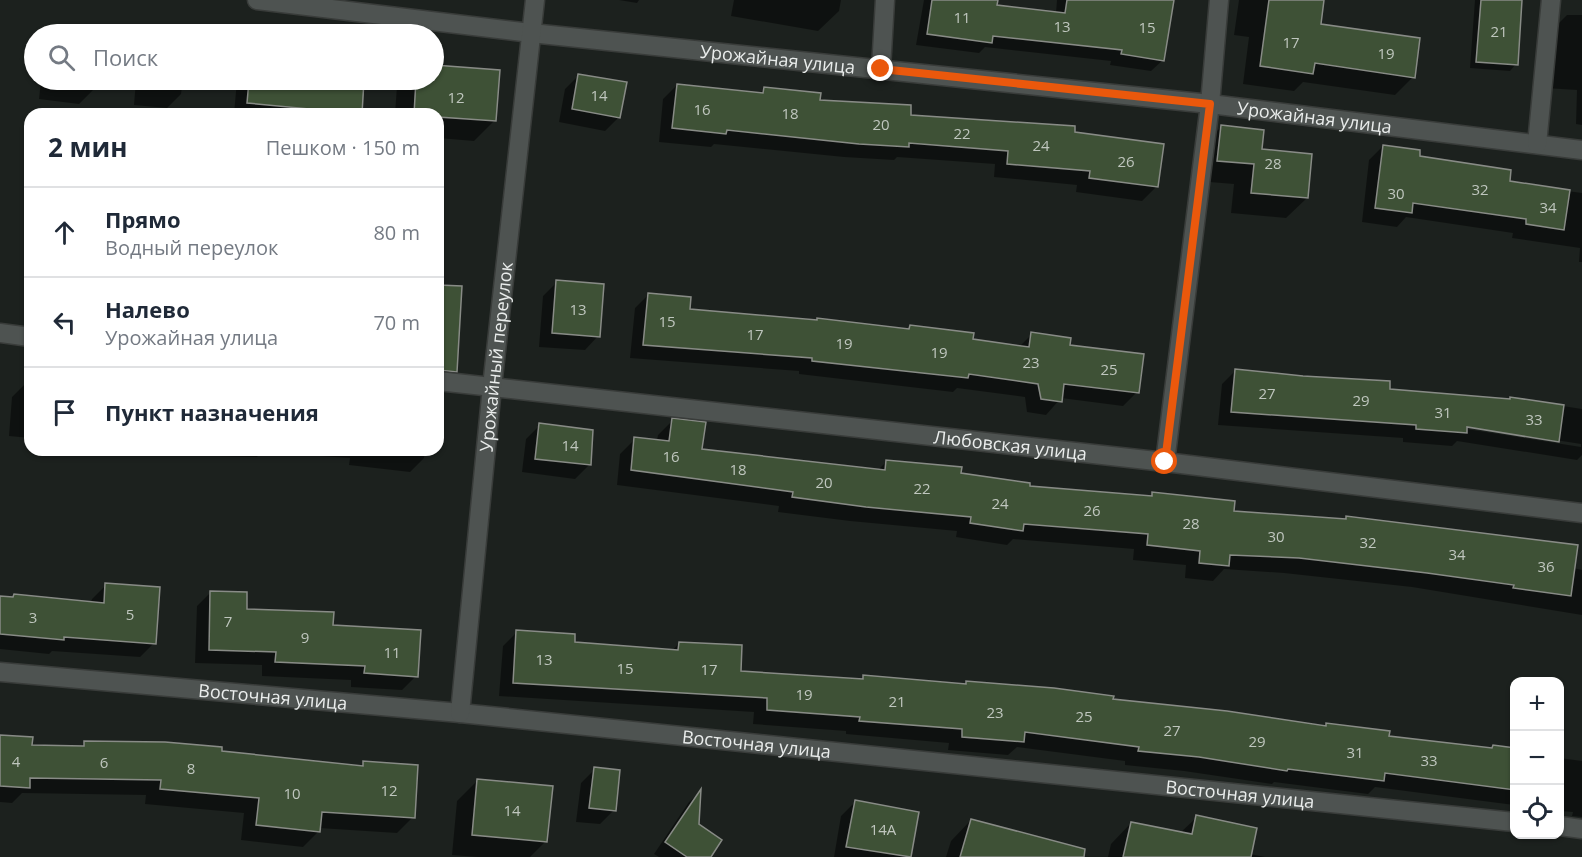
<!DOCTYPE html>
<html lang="ru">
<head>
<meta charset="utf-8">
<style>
	:root { --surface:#fff; --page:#f2f2f3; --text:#1f2937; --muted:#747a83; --line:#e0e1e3 }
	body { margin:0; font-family:"Open Sans",sans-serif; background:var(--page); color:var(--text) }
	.controls { position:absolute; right:18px; bottom:18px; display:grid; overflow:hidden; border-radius:12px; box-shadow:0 2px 4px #0004 }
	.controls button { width:54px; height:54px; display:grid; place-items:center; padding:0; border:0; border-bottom:2px solid var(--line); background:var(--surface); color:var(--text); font:30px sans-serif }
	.stop { position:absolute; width:18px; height:18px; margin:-14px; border:4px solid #ea580c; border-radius:50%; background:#fff }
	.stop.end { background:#ea580c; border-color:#fff; box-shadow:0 2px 6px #0008 }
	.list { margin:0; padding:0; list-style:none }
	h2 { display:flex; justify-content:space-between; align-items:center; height:78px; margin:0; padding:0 24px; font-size:26px }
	h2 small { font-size:20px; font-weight:400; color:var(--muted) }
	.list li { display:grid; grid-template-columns:39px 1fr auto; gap:18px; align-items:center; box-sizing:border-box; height:90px; padding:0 24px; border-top:2px solid var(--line) }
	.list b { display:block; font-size:22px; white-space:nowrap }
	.list p { margin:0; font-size:20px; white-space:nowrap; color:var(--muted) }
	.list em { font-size:20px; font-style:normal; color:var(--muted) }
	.icon { flex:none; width:33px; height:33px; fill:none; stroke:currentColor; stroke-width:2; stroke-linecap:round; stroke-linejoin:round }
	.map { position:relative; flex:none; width:1582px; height:857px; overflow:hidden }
	.search { position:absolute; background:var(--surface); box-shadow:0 2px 4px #0004; left:24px; top:24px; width:420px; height:66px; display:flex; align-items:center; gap:15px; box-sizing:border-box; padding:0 21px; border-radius:33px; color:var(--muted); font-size:22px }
	.panel { position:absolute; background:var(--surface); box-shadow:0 2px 4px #0004; left:24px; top:108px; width:420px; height:348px; border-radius:18px }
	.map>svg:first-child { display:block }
</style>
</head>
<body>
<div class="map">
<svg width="1582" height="857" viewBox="0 0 1582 857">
	<rect width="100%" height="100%" fill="#1c211e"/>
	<path fill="#0007" fill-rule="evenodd" d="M 619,0 L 639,0 L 637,3 Z
		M 734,0 L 841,0 L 839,11 L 818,31 L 731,16 Z
		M 924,0 L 996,0 L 995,6 L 1056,13 L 1057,0 L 1173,0 L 1163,60 L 1151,71 L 1110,65 L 1111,61 L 985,47 L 979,53 L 916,45 Z
		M 1239,0 L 1322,0 L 1319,25 L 1413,77 L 1395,95 L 1303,82 L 1294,91 L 1243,84 L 1249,37 L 1234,35 Z
		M 1475,0 L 1520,0 L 1516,64 L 1510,71 L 1470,68 Z
		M 1567,15 L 1582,15 L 1582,125 L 1576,124 L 1577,90 L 1545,88 L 1547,35 Z
		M 60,28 L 99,32 L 99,34 L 53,34 Z
		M 434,66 L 498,71 L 495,120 L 474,141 L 438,138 L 438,114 L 395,114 L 397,86 L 403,80 L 434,80 Z
		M 579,75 L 619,117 L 605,131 L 559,122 L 565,89 Z
		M 41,80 L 94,80 L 93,90 L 79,104 L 39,99 Z
		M 136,80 L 183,80 L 181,94 L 167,108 L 134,105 Z
		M 237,80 L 363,80 L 360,113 L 234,114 Z
		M 677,85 L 759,94 L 764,89 L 819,101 L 909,117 L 1156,187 L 1142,201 L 1076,192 L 1077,185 L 994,177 L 995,164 L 897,157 L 894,160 L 844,157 L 714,144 L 711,147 L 659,142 L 663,99 Z
		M 1221,127 L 1261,150 L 1307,198 L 1286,218 L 1231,213 L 1234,184 L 1197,181 L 1201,147 Z
		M 1383,146 L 1508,183 L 1582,193 L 1582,262 L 1579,262 L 1580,248 L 1512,238 L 1513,233 L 1406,217 L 1397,227 L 1362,222 L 1369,160 Z
		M 557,282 L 598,336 L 585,350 L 539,347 L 543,296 Z
		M 649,294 L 689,311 L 907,330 L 910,327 L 971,341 L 1019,347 L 1032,334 L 1068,346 L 1137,392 L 1123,406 L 1061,398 L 1046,415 L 1027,412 L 1025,397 L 957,388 L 953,392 L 799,374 L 799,371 L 630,358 L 635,308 Z
		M 1236,370 L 1388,390 L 1508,401 L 1511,398 L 1582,409 L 1582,455 L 1577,460 L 1457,441 L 1452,446 L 1403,442 L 1403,438 L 1218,425 L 1222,384 ZM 1460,425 L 1581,444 L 1581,447 L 1460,428 Z
		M 26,383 L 30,384 L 30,438 L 9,436 L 12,397 Z
		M 673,420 L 701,450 L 877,471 L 886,462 L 1028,487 L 1150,497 L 1153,494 L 1233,512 L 1344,520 L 1347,517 L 1582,570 L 1582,615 L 1412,587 L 1284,573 L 1224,569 L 1213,581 L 1185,578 L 1186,565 L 1133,560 L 1134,549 L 1013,539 L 1007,545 L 956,537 L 957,531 L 850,521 L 778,512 L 779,506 L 617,485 L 620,454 L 635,439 L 657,441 L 658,435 Z
		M 540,425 L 589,465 L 575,479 L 522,472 L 526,439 Z
		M 176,450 L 425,450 L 424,458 L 410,472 L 349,465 L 350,458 L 261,452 L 257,457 L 182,455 L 182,451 Z
		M 106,585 L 154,643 L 140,657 L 52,651 L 49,654 L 0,649 L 0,598 L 11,599 L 14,595 L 91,603 L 92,599 Z
		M 211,592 L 245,610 L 332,627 L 416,676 L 402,690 L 351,687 L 351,680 L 262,676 L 262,665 L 195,663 L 197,606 Z
		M 517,632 L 573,644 L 672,651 L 679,643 L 739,672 L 860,681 L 864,677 L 965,685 L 967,683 L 1324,727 L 1327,724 L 1388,737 L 1491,750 L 1514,749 L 1514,805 L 1375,787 L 1368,794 L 1274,782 L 1272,784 L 1184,771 L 1125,765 L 1125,761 L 1017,747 L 1008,755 L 948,750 L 949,743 L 846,734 L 846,731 L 753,724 L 754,712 L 499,696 L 503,646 Z
		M 0,737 L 31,746 L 80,748 L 84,743 L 220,752 L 359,767 L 364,763 L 413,817 L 397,833 L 319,828 L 319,831 L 303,847 L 241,840 L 244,813 L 145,804 L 146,795 L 22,793 L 12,803 L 0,802 Z
		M 1560,758 L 1582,761 L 1582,817 L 1572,816 L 1573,812 L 1560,811 Z
		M 595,769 L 614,810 L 600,824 L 576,822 L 581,783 Z
		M 477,781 L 546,841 L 530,857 L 478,857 L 452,855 L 457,801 Z
		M 699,793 L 698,825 L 709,857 L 659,857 L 654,854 L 689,802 Z
		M 855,802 L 918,813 L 910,857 L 834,857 L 841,816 Z
		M 1197,817 L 1250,854 L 1265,857 L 1108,857 L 1111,844 L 1131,823 L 1180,833 Z
		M 971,820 L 1051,857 L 946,857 L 951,841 Z"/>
	<path fill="#3e5136" stroke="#888b86" stroke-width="1.5" d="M 932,0 L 998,0 L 997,5 L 1065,13 L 1067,0 L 1174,0 L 1164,61 L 1121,54 L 1122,50 L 993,36 L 992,43 L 927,34 Z
		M 1269,0 L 1324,0 L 1321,24 L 1420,38 L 1415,78 L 1315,63 L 1313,74 L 1260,66 Z
		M 1481,0 L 1522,0 L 1518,65 L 1476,62 Z
		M 434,65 L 500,70 L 496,121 L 438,117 L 438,114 L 414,114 L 416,80 L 434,80 Z
		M 578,74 L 627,82 L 620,118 L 572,109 Z
		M 249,80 L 364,80 L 362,114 L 247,103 Z
		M 677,84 L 763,93 L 764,87 L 821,93 L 820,100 L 911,105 L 911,115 L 1075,126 L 1075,132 L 1164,144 L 1158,187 L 1089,178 L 1090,171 L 1007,164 L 1008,151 L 909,143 L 909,147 L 859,144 L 727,130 L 726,134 L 672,128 Z
		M 1221,125 L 1264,130 L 1262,149 L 1312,154 L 1308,198 L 1251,193 L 1254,164 L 1217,161 Z
		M 1383,145 L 1420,150 L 1420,156 L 1511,170 L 1510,181 L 1570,190 L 1564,230 L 1526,224 L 1526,219 L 1413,203 L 1412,213 L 1375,208 Z
		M 556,280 L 604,284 L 600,337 L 552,333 Z
		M 438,285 L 462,286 L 457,372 L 438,370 Z
		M 648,293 L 691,297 L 690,309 L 817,320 L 817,318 L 909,329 L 910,325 L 974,333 L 973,339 L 1029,347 L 1031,332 L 1071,338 L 1070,345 L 1144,354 L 1139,393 L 1064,384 L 1062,402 L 1041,399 L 1038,384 L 969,374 L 968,378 L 812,361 L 812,358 L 643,345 Z
		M 1235,369 L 1303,376 L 1390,381 L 1390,389 L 1510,399 L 1510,397 L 1564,405 L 1559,442 L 1467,427 L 1467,433 L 1416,429 L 1416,425 L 1231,412 Z
		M 672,418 L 706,422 L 702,449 L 885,470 L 886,460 L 962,467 L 961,473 L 1030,483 L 1030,486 L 1152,496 L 1152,492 L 1235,501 L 1234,511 L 1346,519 L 1346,516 L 1578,545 L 1571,596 L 1513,588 L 1514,585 L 1427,573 L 1299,558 L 1230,555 L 1229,566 L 1199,563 L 1200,551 L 1147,545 L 1148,534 L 1024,524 L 1023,531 L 970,523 L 971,517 L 866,507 L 792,497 L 793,492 L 631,470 L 634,437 L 669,441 Z
		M 539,423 L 593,430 L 591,465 L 535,459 Z
		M 105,583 L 160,587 L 156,644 L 64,637 L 64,640 L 0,634 L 0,596 L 13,597 L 14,594 L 104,603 Z
		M 210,591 L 247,592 L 247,609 L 334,612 L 333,625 L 421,630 L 418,677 L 364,673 L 365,666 L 275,662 L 276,652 L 209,650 Z
		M 516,630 L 575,634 L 575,642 L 678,650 L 679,642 L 742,645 L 741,671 L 863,679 L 863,675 L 966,684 L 966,681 L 1054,688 L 1114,696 L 1113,699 L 1227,711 L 1326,726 L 1326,723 L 1390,731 L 1389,736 L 1492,748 L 1493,745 L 1515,748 L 1515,790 L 1385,773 L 1384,781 L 1288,769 L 1287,771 L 1199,757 L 1138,751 L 1139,747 L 1025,732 L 1024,742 L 962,737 L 962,729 L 859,721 L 860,717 L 767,710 L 767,698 L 513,683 Z
		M 0,735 L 33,737 L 32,745 L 84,746 L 84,741 L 165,742 L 222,747 L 222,751 L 363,766 L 363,761 L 418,765 L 415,818 L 322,812 L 320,832 L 256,825 L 259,798 L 160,789 L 161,780 L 30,778 L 30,788 L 0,786 Z
		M 594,767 L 620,770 L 616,811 L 589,808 Z
		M 477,779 L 553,786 L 547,842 L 472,835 Z
		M 701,789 L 699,824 L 722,840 L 711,857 L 687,857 L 665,842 Z
		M 855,800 L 919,812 L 911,857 L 846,847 Z
		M 1196,815 L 1257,828 L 1251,857 L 1123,857 L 1131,822 L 1192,834 Z
		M 971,819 L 1085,849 L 1084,857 L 960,857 Z"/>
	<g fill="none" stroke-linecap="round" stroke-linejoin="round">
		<g stroke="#393c3a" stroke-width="21">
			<g id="minor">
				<path id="s1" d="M 257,0 L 531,33 L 1210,104 L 1582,150"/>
				<path d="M 881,69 L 885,0"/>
				<path d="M 1537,144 L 1551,0"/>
				<path d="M 0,333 L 30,337"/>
				<path id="s2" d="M 438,381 L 1165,462 L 1582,513"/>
				<path d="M 1165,462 L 1210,104 L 1219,0"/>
				<path id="s3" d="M 0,672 L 460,713 L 1514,822"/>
				<path id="s4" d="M 460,713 L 492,387 L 535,0"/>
				<path d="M 1560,826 L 1582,829"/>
			</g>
		</g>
		<use href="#minor" stroke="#4e5351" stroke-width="18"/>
	</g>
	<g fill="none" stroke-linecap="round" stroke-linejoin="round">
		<path stroke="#ea580c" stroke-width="8" d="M 881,69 L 1210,104 L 1165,462"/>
	</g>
	<g text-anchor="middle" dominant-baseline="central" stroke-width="4.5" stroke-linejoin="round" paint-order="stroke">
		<g font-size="15" fill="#bfc6be">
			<text x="962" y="17">11</text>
			<text x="1062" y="26">13</text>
			<text x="1147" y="27">15</text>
			<text x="1499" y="31">21</text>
			<text x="1291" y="42">17</text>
			<text x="1386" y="53">19</text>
			<text x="599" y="95">14</text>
			<text x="456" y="97">12</text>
			<text x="702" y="109">16</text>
			<text x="790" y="113">18</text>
			<text x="881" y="124">20</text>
			<text x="962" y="133">22</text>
			<text x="1041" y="145">24</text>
			<text x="1126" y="161">26</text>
			<text x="1273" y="163">28</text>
			<text x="1480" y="189">32</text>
			<text x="1396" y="193">30</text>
			<text x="1548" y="207">34</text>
			<text x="578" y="309">13</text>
			<text x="667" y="321">15</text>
			<text x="755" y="334">17</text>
			<text x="844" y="343">19</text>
			<text x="939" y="352">19</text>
			<text x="1031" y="362">23</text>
			<text x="1109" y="369">25</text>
			<text x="1267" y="393">27</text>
			<text x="1361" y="400">29</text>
			<text x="1443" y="412">31</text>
			<text x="1534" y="419">33</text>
			<text x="570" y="445">14</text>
			<text x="671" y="456">16</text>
			<text x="738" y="469">18</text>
			<text x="824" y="482">20</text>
			<text x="922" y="488">22</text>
			<text x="1000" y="503">24</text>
			<text x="1092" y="510">26</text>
			<text x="1191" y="523">28</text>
			<text x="1276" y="536">30</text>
			<text x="1368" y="542">32</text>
			<text x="1457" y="554">34</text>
			<text x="1546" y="566">36</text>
			<text x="130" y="614">5</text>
			<text x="33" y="617">3</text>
			<text x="228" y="621">7</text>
			<text x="305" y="637">9</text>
			<text x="392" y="652">11</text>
			<text x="544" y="659">13</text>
			<text x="625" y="668">15</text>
			<text x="709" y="669">17</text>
			<text x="804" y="694">19</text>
			<text x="897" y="701">21</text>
			<text x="995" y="712">23</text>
			<text x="1084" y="716">25</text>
			<text x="1172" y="730">27</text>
			<text x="1257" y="741">29</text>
			<text x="1355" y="752">31</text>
			<text x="1429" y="760">33</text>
			<text x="16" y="761">4</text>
			<text x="104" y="762">6</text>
			<text x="191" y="768">8</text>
			<text x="389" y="790">12</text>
			<text x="292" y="793">10</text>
			<text x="512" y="810">14</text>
			<text x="883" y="829">14А</text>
		</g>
		<g font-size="18" fill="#eaedec" stroke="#1c211e">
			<text stroke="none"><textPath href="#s1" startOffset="524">Урожайная улица</textPath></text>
			<text stroke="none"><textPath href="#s1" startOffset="1064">Урожайная улица</textPath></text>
			<text stroke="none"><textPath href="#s4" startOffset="358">Урожайный переулок</textPath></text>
			<text stroke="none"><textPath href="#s2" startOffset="576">Любовская улица</textPath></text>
			<text stroke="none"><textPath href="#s3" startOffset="274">Восточная улица</textPath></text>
			<text stroke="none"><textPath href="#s3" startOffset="760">Восточная улица</textPath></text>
			<text stroke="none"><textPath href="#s3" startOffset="1246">Восточная улица</textPath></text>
		</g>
	</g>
</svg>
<div class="controls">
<button>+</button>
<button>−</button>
<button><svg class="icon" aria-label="locate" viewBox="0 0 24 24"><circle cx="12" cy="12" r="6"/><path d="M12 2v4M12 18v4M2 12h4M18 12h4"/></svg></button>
</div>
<div class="stop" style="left:1165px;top:462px"></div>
<div class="stop end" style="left:881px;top:69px"></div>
<div class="search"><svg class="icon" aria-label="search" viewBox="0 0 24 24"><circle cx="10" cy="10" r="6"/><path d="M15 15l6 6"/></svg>Поиск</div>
<section class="panel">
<h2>2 мин<small>Пешком · 150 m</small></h2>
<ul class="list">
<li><svg class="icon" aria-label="ahead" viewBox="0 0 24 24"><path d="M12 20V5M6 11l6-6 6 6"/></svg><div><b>Прямо</b><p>Водный переулок</p></div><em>80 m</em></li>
<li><svg class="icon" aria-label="left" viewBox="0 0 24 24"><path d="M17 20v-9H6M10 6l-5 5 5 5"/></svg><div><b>Налево</b><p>Урожайная улица</p></div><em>70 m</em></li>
<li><svg class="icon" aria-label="arrive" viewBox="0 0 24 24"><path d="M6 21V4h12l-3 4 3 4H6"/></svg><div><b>Пункт назначения</b></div></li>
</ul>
</section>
</div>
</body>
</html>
